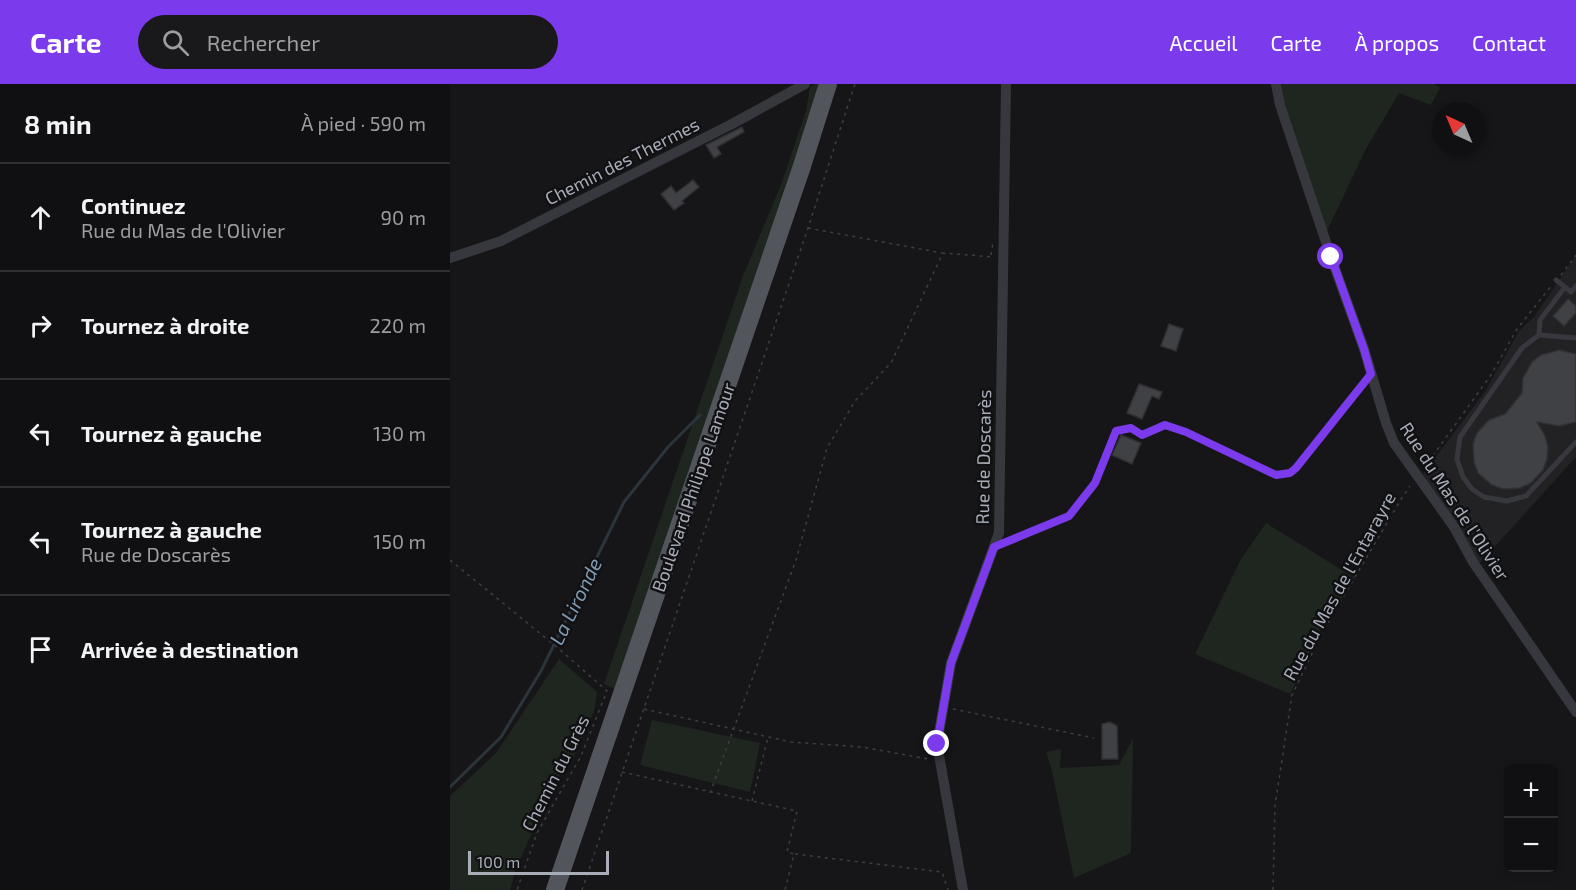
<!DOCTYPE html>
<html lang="fr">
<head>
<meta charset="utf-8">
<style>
	:root { --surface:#101012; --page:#19191b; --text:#f1f3f6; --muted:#9c9d9f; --line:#303032; --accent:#7c3aed }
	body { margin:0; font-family:"Exo 2",sans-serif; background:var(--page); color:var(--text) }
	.controls { position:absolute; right:18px; bottom:18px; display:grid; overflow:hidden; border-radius:9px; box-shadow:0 3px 9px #0003 }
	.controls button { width:54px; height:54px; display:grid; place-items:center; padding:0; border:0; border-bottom:2px solid var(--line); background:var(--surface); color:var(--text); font:30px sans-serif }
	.compass { position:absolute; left:982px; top:18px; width:54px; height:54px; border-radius:50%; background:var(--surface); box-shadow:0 3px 9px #0003; rotate:316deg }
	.scale { position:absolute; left:18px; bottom:15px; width:141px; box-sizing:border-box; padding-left:6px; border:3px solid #a8adb8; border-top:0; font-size:16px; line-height:21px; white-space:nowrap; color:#a8adb8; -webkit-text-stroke:4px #111113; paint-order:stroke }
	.stop { position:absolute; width:18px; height:18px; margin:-14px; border:4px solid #7c3aed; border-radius:50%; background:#fff }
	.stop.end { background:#7c3aed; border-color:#fff; box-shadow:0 2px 6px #0008 }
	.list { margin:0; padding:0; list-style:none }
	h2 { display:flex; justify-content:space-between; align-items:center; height:78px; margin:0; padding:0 24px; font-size:26px }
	h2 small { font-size:20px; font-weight:400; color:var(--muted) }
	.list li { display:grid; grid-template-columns:39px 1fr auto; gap:18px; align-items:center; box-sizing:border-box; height:108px; padding:0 24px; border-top:2px solid var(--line) }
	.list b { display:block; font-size:22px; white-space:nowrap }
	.list p { margin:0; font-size:20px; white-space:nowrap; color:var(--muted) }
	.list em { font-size:20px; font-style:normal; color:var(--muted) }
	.icon { flex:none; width:33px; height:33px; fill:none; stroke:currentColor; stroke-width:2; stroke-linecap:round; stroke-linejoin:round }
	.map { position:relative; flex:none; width:1126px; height:806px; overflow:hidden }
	header { display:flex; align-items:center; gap:36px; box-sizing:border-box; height:84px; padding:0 30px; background:var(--accent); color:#fff }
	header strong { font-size:28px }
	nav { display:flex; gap:33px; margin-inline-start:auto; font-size:21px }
	.search { width:420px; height:54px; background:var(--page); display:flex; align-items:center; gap:15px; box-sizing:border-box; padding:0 21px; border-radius:33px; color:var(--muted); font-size:22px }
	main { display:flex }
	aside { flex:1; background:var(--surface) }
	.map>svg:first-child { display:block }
</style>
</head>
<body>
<header>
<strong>Carte</strong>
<div class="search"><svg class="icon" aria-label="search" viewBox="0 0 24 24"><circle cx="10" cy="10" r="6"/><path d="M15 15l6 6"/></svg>Rechercher</div>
<nav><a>Accueil</a><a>Carte</a><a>À propos</a><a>Contact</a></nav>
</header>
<main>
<aside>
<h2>8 min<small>À pied · 590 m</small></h2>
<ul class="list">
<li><svg class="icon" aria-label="ahead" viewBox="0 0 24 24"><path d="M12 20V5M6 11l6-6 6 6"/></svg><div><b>Continuez</b><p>Rue du Mas de l'Olivier</p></div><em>90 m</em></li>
<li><svg class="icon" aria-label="right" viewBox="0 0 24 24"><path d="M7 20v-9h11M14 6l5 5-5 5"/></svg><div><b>Tournez à droite</b></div><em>220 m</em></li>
<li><svg class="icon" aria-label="left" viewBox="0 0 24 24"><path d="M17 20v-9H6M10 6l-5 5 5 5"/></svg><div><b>Tournez à gauche</b></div><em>130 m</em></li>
<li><svg class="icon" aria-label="left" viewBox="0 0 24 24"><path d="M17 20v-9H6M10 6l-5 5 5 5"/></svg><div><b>Tournez à gauche</b><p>Rue de Doscarès</p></div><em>150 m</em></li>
<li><svg class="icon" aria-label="arrive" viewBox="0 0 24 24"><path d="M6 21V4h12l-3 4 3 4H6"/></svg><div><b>Arrivée à destination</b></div></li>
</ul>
</aside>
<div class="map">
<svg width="1126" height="806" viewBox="0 0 1126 806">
	<rect width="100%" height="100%" fill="#161618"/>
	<path fill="#222225" d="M 1126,171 L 1126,373 L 1029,480 L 973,390 L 1036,306 L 1069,247 L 1084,233 Z"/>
	<path fill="#1e261f" d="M 365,0 L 371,0 L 167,606 L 154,600 L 293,192 L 332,98 L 356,27 L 360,3 Z
		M 832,0 L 984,0 L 990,4 L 981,21 L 949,9 L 916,65 L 876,149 L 833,16 Z
		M 816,439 L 905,494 L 871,545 L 840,610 L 745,570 L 791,475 Z
		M 109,575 L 147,608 L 144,627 L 126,669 L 101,705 L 66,785 L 60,806 L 0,806 L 0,712 L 46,669 Z
		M 202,636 L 310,659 L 300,708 L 190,681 Z
		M 683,654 L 681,769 L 624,794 L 602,687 L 596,668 L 611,665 L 610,684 L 669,681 Z"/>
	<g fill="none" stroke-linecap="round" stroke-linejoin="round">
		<path stroke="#2c353c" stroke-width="3" d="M 0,703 L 51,653 L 91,587 L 174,418 L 218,363 L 250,331"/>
	</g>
	<path fill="#404145" stroke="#303034" stroke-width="1.5" d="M 292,43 L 294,48 L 267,63 L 271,70 L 264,74 L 256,61 Z
		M 243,96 L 249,103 L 232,117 L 234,119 L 224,126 L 211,110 L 221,102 L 226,109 Z
		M 1118,215 L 1126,222 L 1126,229 L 1114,242 L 1103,232 Z
		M 719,240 L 733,245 L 726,267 L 711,262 Z
		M 1109,266 L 1126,270 L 1126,338 L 1109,342 L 1087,338 L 1095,352 L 1098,363 L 1097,375 L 1093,386 L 1081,399 L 1070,404 L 1053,405 L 1042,401 L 1028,389 L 1024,378 L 1023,360 L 1027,349 L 1039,336 L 1055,330 L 1072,309 L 1073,294 L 1082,278 L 1091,271 Z
		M 689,300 L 712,308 L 709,315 L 702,312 L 692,335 L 677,329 Z
		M 671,351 L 691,359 L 682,380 L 662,371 Z
		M 660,638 L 667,642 L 668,675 L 652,675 L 652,640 Z"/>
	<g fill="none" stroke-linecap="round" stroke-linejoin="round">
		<path stroke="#3d3f44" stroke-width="1.5" stroke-dasharray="3 4.5" stroke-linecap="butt" d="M 358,144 L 492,169
			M 541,171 L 543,158
			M 1111,191 L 1126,171
			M 974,384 L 1041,291 L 1067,245 L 1102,201
			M 558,457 L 619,432 L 645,399 L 666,347 L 681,344 L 692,351 L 715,341 L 736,348 L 826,391 C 834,391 839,389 846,385 L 914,299
			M 0,476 L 108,564 L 157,607 L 131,672 L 87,749 L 67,806
			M 194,625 L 341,658 L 412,663 L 478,675
			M 503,625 L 644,654
			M 172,688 L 347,727 L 337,768 L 344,770 L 335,806
			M 260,709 L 346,476 L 377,364 L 405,317 L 441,279 L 493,169 L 543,173
			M 302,717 L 318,653
			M 345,770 L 492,788 L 498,806
			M 132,806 L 358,144 L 405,0
			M 823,806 L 825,721 L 842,611 L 873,547 L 950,417 L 960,402"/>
		<path stroke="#37383d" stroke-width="5" d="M 1106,196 L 1115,203
			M 1089,251 L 1090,236 L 1115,203 L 1121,208 L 1126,202
			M 1126,254 L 1089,251 L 1072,264 L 1010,353 L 1007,375 L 1013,393 L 1022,405 L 1034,413 L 1057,417 L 1076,412 L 1126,358"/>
		<path stroke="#37383d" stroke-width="10" d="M 826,0 L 830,21 L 881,173 L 914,265 L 936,339 L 944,359 L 1004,443 L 1023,478 L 1126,628
			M 0,174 L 51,157 L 282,40 L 355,0
			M 513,806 L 487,660 L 501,579 L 549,449 L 556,0"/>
		<path stroke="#53555c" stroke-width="18" d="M 105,806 L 352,82 L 378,0"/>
	</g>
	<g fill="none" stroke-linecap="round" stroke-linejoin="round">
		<path stroke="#7c3aed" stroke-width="8" d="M 487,660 L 501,579 L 544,463 L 619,432 L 645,399 L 666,347 L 681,344 L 692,351 L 715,341 L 736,348 L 826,391 L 840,389 L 846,384 L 921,290 L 914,265 L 881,173"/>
	</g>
	<g text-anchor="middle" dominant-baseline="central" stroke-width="5" stroke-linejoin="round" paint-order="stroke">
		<g font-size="18" fill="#a8adb8" stroke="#111113">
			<text transform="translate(172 77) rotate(-27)">Chemin des Thermes</text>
			<text transform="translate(533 373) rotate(-89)">Rue de Doscarès</text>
			<text transform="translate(243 403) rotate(-71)">Boulevard Philippe Lamour</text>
			<text transform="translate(1005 417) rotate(57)">Rue du Mas de l'Olivier</text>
			<text transform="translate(889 502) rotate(-61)">Rue du Mas de l'Entarayre</text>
			<text transform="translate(105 689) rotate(-63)">Chemin du Grès</text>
		</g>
		<g font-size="20" font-style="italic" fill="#7f9bb3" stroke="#111113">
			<text transform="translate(125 517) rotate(-64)">La Lironde</text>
		</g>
	</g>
</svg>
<div class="controls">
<button>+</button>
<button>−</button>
</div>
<svg class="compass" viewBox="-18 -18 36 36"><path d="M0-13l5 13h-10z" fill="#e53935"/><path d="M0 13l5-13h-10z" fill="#9c9d9f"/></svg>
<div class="scale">100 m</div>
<div class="stop" style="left:881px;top:173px"></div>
<div class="stop end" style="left:487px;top:660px"></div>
</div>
</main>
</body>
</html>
